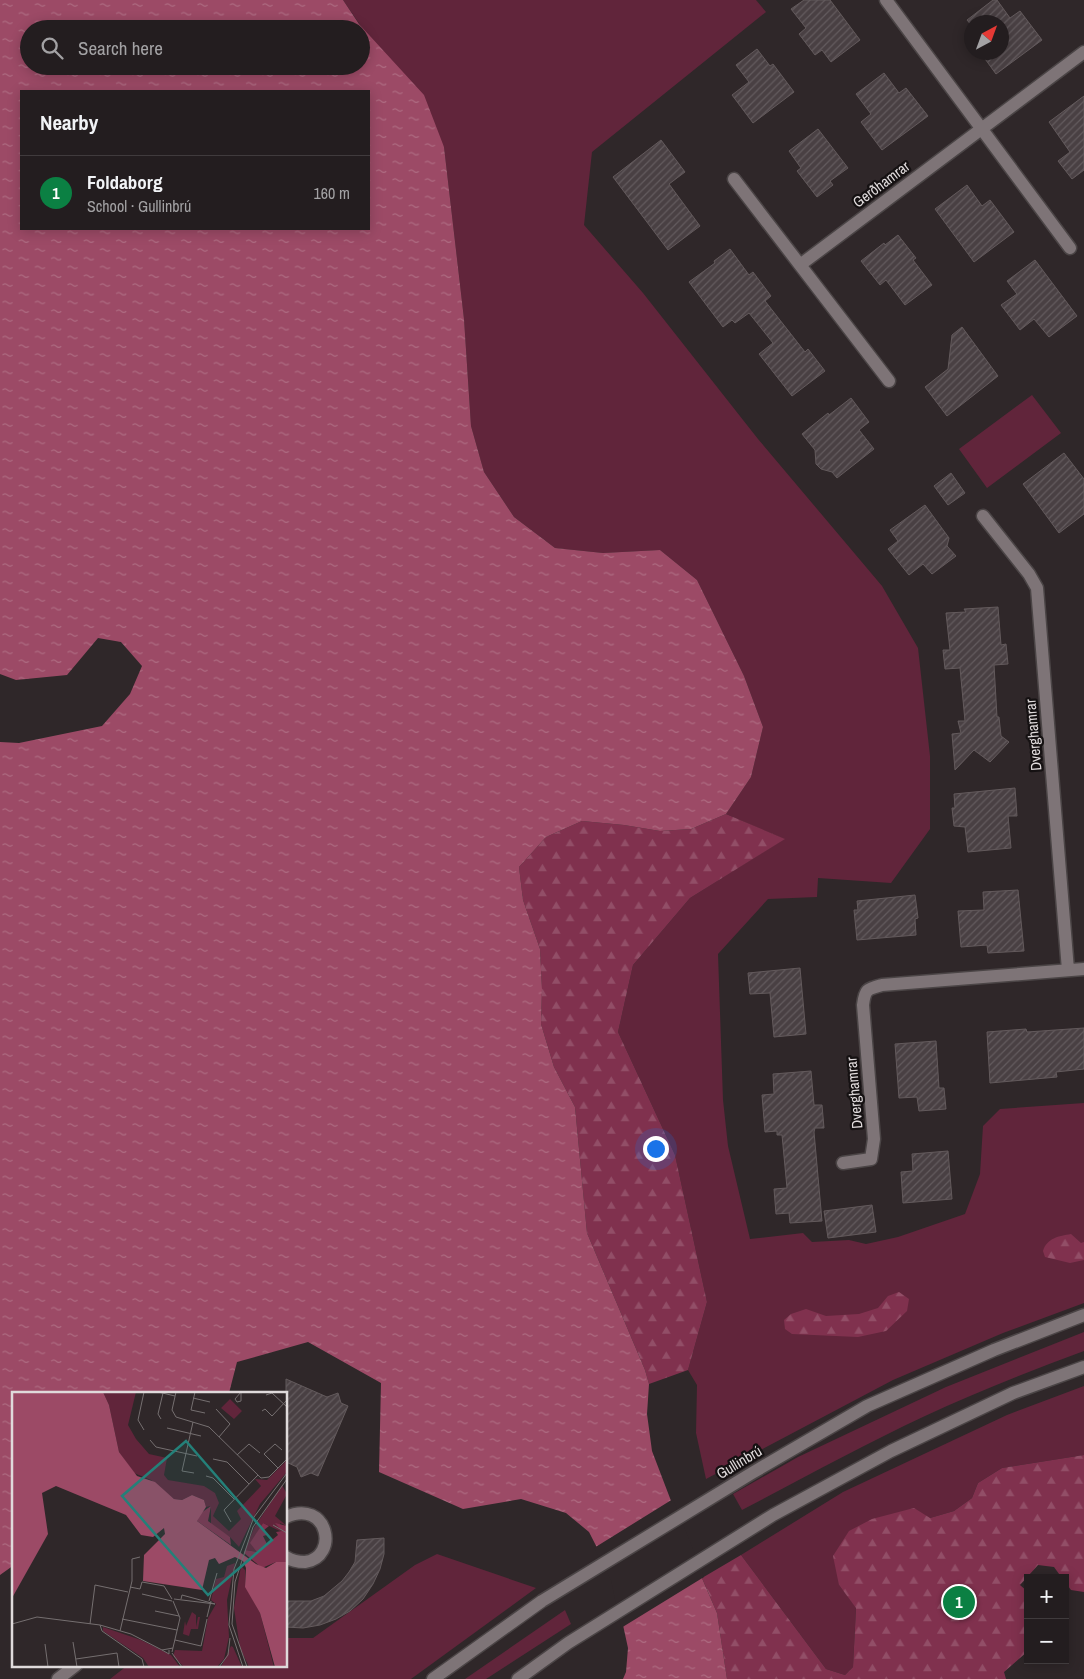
<!DOCTYPE html>
<html lang="en">
<head>
<meta charset="utf-8">
<style>
	:root { --surface:#231d1f; --page:#2b2628; --text:#f1f3f6; --muted:#a3a2a4; --line:#403b3d; --accent:#0b8043 }
	body { margin:0; font-family:"Archivo Narrow",sans-serif; background:var(--page); color:var(--text) }
	.controls { position:absolute; right:15px; bottom:15px; display:grid; overflow:hidden; border-radius:0px; box-shadow:0 2px 12px #0003 }
	.controls button { width:45px; height:45px; display:grid; place-items:center; padding:0; border:0; border-bottom:1px solid var(--line); background:var(--surface); color:var(--text); font:25px sans-serif }
	.compass { position:absolute; left:964px; top:15px; width:45px; height:45px; border-radius:50%; background:var(--surface); box-shadow:0 2px 12px #0003; rotate:41deg }
	.you { position:absolute; left:655px; top:1148px; width:18px; height:18px; margin:-12px; border:4px solid #fff; border-radius:50%; background:#1a73e8; box-shadow:0 0 0 8px #1a73e833 }
	.badge { display:grid; place-items:center; width:32px; height:32px; border-radius:50%; background:var(--accent); color:#fff; font-size:16px; font-weight:700 }
	.pin { position:absolute; translate:-50% -50%; border:2px solid #fff; box-shadow:0 1px 5px #0006 }
	.list { margin:0; padding:0; list-style:none }
	h2 { display:flex; justify-content:space-between; align-items:center; height:65px; margin:0; padding:0 20px; font-size:21px }
	h2 small { font-size:16px; font-weight:400; color:var(--muted) }
	.list li { display:grid; grid-template-columns:32px 1fr auto; gap:15px; align-items:center; box-sizing:border-box; height:75px; padding:0 20px; border-top:1px solid var(--line) }
	.list b { display:block; font-size:19px; white-space:nowrap }
	.list p { margin:0; font-size:16px; white-space:nowrap; color:var(--muted) }
	.list em { font-size:16px; font-style:normal; color:var(--muted) }
	.icon { flex:none; width:28px; height:28px; fill:none; stroke:currentColor; stroke-width:2; stroke-linecap:round; stroke-linejoin:round }
	.map { position:relative; flex:none; width:1084px; height:1679px; overflow:hidden }
	.search { position:absolute; background:var(--surface); box-shadow:0 2px 12px #0003; left:20px; top:20px; width:350px; height:55px; display:flex; align-items:center; gap:12px; box-sizing:border-box; padding:0 18px; border-radius:28px; color:var(--muted); font-size:19px }
	.panel { position:absolute; background:var(--surface); box-shadow:0 2px 12px #0003; left:20px; top:90px; width:350px; height:140px; border-radius:0px }
	.map>svg:first-child { display:block }
</style>
</head>
<body>
<div class="map">
<svg width="1084" height="1679" viewBox="0 0 1084 1679">
	<defs>
		<pattern id="forest-firs" width="22" height="20" patternUnits="userSpaceOnUse" patternTransform="scale(1.25)"><rect width="22" height="20" fill="#80314e"/><path d="M5 1l3.5 6h-7zM16 11l3.5 6h-7z" fill="#924e67"/></pattern>
		<pattern id="water-ripples" width="26" height="14" patternUnits="userSpaceOnUse" patternTransform="scale(1.25)"><rect width="26" height="14" fill="#9c4a66"/><path d="M2 4q2-2 4 0t4 0M15 11q2-2 4 0t4 0" fill="none" stroke="#ae6c82"/></pattern>
		<pattern id="building-hatch" width="6" height="6" patternUnits="userSpaceOnUse" patternTransform="scale(1.25)"><rect width="6" height="6" fill="#494043"/><path d="M-1 1l2-2M0 6l6-6M5 7l2-2" fill="none" stroke="#635b5e"/></pattern>
	</defs>
	<rect width="100%" height="100%" fill="#2f2729"/>
	<path fill="#61253b" d="M 343,0 L 756,0 L 766,12 L 592,152 L 584,225 L 643,293 L 758,439 L 882,586 L 918,648 L 930,756 L 930,829 L 891,883 L 818,878 L 817,897 L 768,899 L 718,954 L 723,1100 L 728,1146 L 750,1239 L 803,1233 L 812,1242 L 849,1240 L 866,1244 L 898,1237 L 965,1214 L 980,1174 L 983,1126 L 1000,1109 L 1084,1103 L 1084,1303 L 1003,1333 L 893,1380 L 706,1479 L 696,1433 L 697,1385 L 688,1370 L 707,1302 L 675,1155 L 618,1032 L 633,965 L 690,898 L 784,839 L 726,814 L 751,777 L 763,727 L 744,676 L 697,580 L 660,550 L 603,553 L 555,548 L 514,517 L 484,472 L 471,426 L 464,319 L 444,147 Z
		M 1032,395 L 1061,433 L 987,488 L 959,449 Z
		M 1084,1332 L 1084,1351 C 1030,1371 977,1392 925,1416 C 863,1445 803,1478 742,1510 L 733,1494 L 798,1457 L 946,1387 Z
		M 1084,1386 L 1084,1455 L 1002,1468 L 978,1483 L 972,1498 L 954,1511 L 930,1518 L 839,1585 L 856,1607 L 853,1667 L 845,1675 L 826,1669 L 741,1555 L 843,1492 L 1007,1415 Z
		M 437,1554 L 536,1588 L 411,1679 L 110,1679 L 128,1665 L 286,1665 L 286,1638 L 313,1638 L 415,1565 Z
		M 565,1610 L 571,1624 L 486,1679 L 465,1679 Z"/>
	<path fill="url(#forest-firs)" d="M 726,814 L 785,839 L 690,898 L 633,965 L 618,1032 L 675,1155 L 707,1302 L 688,1370 L 649,1384 L 645,1370 L 587,1233 L 575,1107 L 554,1067 L 541,1024 L 542,989 L 540,949 L 523,900 L 519,867 L 546,837 L 582,821 L 624,825 L 660,831 L 691,829 Z
		M 1071,1234 L 1081,1243 L 1084,1242 L 1084,1260 L 1070,1263 L 1045,1257 L 1043,1251 C 1047,1238 1059,1236 1071,1234 Z
		M 899,1292 L 909,1299 L 907,1311 L 886,1331 L 858,1337 L 792,1334 L 785,1329 L 784,1320 L 791,1314 L 806,1309 L 826,1316 L 859,1314 L 878,1308 L 888,1296 Z
		M 1084,1455 L 1084,1592 L 1071,1590 L 1065,1582 L 1065,1578 L 1062,1578 L 1054,1567 L 1038,1565 L 1020,1585 L 1028,1592 L 1028,1651 L 1004,1672 L 1006,1679 L 727,1679 L 717,1613 L 702,1578 L 741,1555 L 826,1669 L 845,1675 L 853,1667 L 856,1608 L 839,1585 L 833,1556 L 849,1531 L 872,1519 L 914,1508 L 930,1518 L 954,1511 L 972,1498 L 978,1483 L 1002,1468 Z"/>
	<path fill="url(#water-ripples)" fill-rule="evenodd" d="M 0,0 L 343,0 L 359,24 L 424,95 L 444,147 L 464,319 L 471,426 L 484,472 L 514,517 L 555,548 L 603,553 L 660,550 L 697,580 L 744,676 L 763,727 L 751,777 L 726,814 L 691,829 L 660,831 L 624,825 L 582,821 L 546,837 L 519,867 L 523,900 L 540,949 L 542,989 L 541,1024 L 554,1067 L 575,1107 L 587,1233 L 645,1370 L 649,1384 L 647,1414 L 652,1451 L 689,1548 L 717,1613 L 727,1679 L 623,1679 L 626,1672 L 628,1648 L 613,1579 L 589,1532 L 566,1513 L 521,1499 L 463,1509 L 379,1472 L 381,1383 L 308,1342 L 237,1362 L 229,1393 L 14,1393 L 14,1565 L 0,1575 L 0,742 L 19,743 L 102,726 L 130,694 L 142,666 L 121,642 L 98,638 L 67,675 L 16,680 L 0,674 ZM 29,29 L 361,29 L 361,66 L 29,66 ZM 21,91 L 369,91 L 369,229 L 21,229 Z"/>
	<path fill="#2f2729" d="M 673,1499 L 704,1577 L 621,1628 L 611,1580 L 594,1548 Z"/>
	<path fill="url(#building-hatch)" stroke="#635a5c" d="M 804,0 L 830,0 L 860,40 L 831,62 L 822,50 L 815,55 L 799,34 L 806,28 L 791,9 Z
		M 993,0 L 997,0 L 1010,18 L 1020,11 L 1042,40 L 996,74 L 980,52 L 1002,52 L 1002,22 L 972,22 L 972,26 L 967,20 Z
		M 757,49 L 770,66 L 773,64 L 794,92 L 753,123 L 732,95 L 749,82 L 736,65 Z
		M 884,73 L 899,93 L 906,88 L 928,116 L 882,150 L 861,122 L 871,114 L 856,94 Z
		M 1084,96 L 1084,170 L 1072,179 L 1058,161 L 1070,152 L 1049,122 Z
		M 818,129 L 848,168 L 830,181 L 833,185 L 817,197 L 797,171 L 801,168 L 789,151 Z
		M 661,140 L 685,172 L 669,184 L 700,226 L 668,250 L 613,177 Z
		M 967,185 L 982,206 L 990,200 L 1014,232 L 974,262 L 935,209 Z
		M 898,235 L 916,258 L 913,260 L 932,285 L 905,305 L 886,280 L 880,285 L 861,261 L 884,243 L 885,245 Z
		M 730,249 L 749,275 L 753,272 L 771,296 L 765,301 L 805,352 L 808,349 L 825,371 L 792,396 L 759,354 L 773,343 L 749,313 L 735,323 L 732,320 L 723,327 L 689,282 L 715,263 L 714,261 Z
		M 1035,260 L 1077,316 L 1049,337 L 1034,319 L 1020,330 L 1001,305 L 1017,294 L 1007,281 Z
		M 962,327 L 998,376 L 947,416 L 925,387 L 948,369 L 952,335 Z
		M 851,398 L 869,422 L 859,430 L 874,449 L 837,478 L 832,472 L 821,469 L 816,464 L 815,450 L 802,434 L 828,413 L 829,415 Z
		M 1064,453 L 1084,479 L 1084,514 L 1059,533 L 1023,484 Z
		M 951,473 L 965,493 L 948,505 L 934,486 Z
		M 925,505 L 949,538 L 947,546 L 956,556 L 932,574 L 923,564 L 909,575 L 888,549 L 898,541 L 890,530 Z
		M 998,607 L 1001,645 L 1006,644 L 1008,664 L 994,665 L 997,717 L 999,717 L 1001,736 L 1009,742 L 990,762 L 974,750 L 955,770 L 952,734 L 961,733 L 958,721 L 965,721 L 960,668 L 945,669 L 943,650 L 950,650 L 946,613 L 966,612 L 964,609 Z
		M 1015,788 L 1017,816 L 1008,816 L 1011,848 L 968,852 L 965,827 L 954,826 L 952,808 L 955,808 L 954,794 Z
		M 1018,890 L 1024,951 L 988,953 L 987,945 L 961,947 L 958,911 L 984,910 L 983,892 Z
		M 915,895 L 918,918 L 915,919 L 916,935 L 857,940 L 854,910 L 858,910 L 857,901 Z
		M 800,968 L 806,1034 L 774,1037 L 770,993 L 750,994 L 748,973 Z
		M 1084,1028 L 1084,1069 L 1056,1072 L 1057,1077 L 990,1083 L 987,1032 L 1026,1029 L 1027,1032 Z
		M 936,1041 L 939,1088 L 944,1088 L 946,1109 L 919,1111 L 917,1097 L 899,1098 L 895,1044 Z
		M 811,1071 L 814,1105 L 822,1105 L 824,1128 L 815,1128 L 814,1132 L 822,1221 L 790,1223 L 789,1213 L 776,1214 L 774,1189 L 787,1188 L 782,1135 L 777,1135 L 777,1131 L 765,1132 L 762,1095 L 774,1094 L 773,1074 Z
		M 948,1151 L 952,1199 L 903,1203 L 901,1172 L 913,1171 L 912,1154 Z
		M 872,1205 L 876,1232 L 828,1238 L 824,1211 Z
		M 286,1379 L 327,1397 L 338,1393 L 341,1403 L 348,1406 L 318,1476 L 311,1473 L 301,1477 L 297,1467 L 286,1462 Z
		M 384,1538 L 384,1554 L 380,1569 L 373,1584 L 363,1599 L 350,1611 L 336,1619 L 320,1625 L 303,1628 L 286,1627 L 286,1601 L 311,1601 L 324,1596 L 342,1581 L 349,1572 L 355,1562 L 357,1540 Z"/>
	<g fill="none" stroke-linecap="round" stroke-linejoin="round">
		<g stroke="#4b4546" stroke-width="15">
			<path id="minor" d="M 886,0 L 1070,248
				M 734,179 L 800,265
				M 889,381 L 800,265 L 1084,52
				M 983,516 L 1029,574 L 1037,588 L 1068,970
				M 843,1163 L 871,1159 L 874,1139 L 863,1005 C 865,989 867,989 882,985 L 1084,969
				M 286,1517 C 328,1498 340,1557 305,1562 C 298,1562 292,1561 286,1557
				M 58,1679 L 76,1665"/>
		</g>
		<g stroke="#4b4546" stroke-width="15">
			<path id="secondary" d="M 433,1679 L 542,1601 L 752,1473 L 867,1406 L 994,1350 L 1084,1315
				M 518,1679 L 568,1643 L 773,1515 L 891,1451 L 1013,1393 L 1084,1367"/>
		</g>
		<use href="#minor" stroke="#7e7477" stroke-width="12"/>
		<use href="#secondary" stroke="#7e7477" stroke-width="12"/>
	</g>
	<g text-anchor="middle" dominant-baseline="central" stroke-width="4.5" stroke-linejoin="round" paint-order="stroke">
		<g font-size="15" fill="#dfdadb" stroke="#151112">
			<text transform="translate(881 184) rotate(-37)">Gerðhamrar</text>
			<text transform="translate(1033 735) rotate(-95)">Dverghamrar</text>
			<text transform="translate(854 1093) rotate(-95)">Dverghamrar</text>
			<text transform="translate(739 1462) rotate(-31)">Gullinbrú</text>
		</g>
	</g>
	<g transform="translate(12 1392)">
		<rect width="275" height="275" fill="#2f2729"/>
		<path d="M 91,0 L 124,0 L 116,33 L 124,47 L 137,62 L 155,66 L 152,83 L 156,88 L 192,94 L 203,101 L 207,111 L 201,124 L 217,139 L 229,127 L 225,119 L 249,94 L 243,87 L 255,88 L 275,68 L 275,80 L 248,112 L 227,155 L 218,145 L 199,134 L 199,114 L 194,115 L 192,108 L 180,103 L 170,108 L 162,107 L 139,88 L 122,81 L 107,60 L 97,13 ZM 218,7 L 230,19 L 222,27 L 209,16 ZM 270,93 L 275,102 L 263,124 L 275,134 L 268,131 L 270,140 L 251,131 L 242,146 L 245,160 L 233,158 L 242,136 ZM 223,171 L 215,208 L 217,245 L 212,267 L 205,275 L 172,275 L 161,264 L 163,258 L 190,259 L 196,226 L 204,212 L 199,208 L 204,187 L 212,185 L 215,174 ZM 229,174 L 233,178 L 233,193 L 248,221 L 262,275 L 237,275 L 228,256 L 222,216 ZM 180,220 L 184,223 L 184,235 L 186,225 L 188,225 L 186,237 L 179,237 L 177,244 L 171,242 L 173,229 L 174,234 ZM 91,235 L 129,248 L 159,263 L 168,275 L 137,275 L 131,266 L 91,239 ZM 219,254 L 221,255 L 230,275 L 209,275 Z" fill="#61253b"/>
		<path d="M 199,114 L 196,129 L 218,145 L 219,153 L 185,129 L 186,123 ZM 251,131 L 257,134 L 252,138 L 255,143 L 251,144 L 255,152 L 266,143 L 264,140 L 270,139 L 263,131 L 275,134 L 275,170 L 264,170 L 250,176 L 232,161 L 233,158 L 245,160 L 238,151 Z" fill="#80314e"/>
		<path d="M 0,0 L 91,0 L 97,13 L 107,60 L 125,84 L 143,90 L 162,107 L 170,108 L 180,103 L 192,108 L 194,115 L 185,129 L 244,172 L 254,176 L 264,170 L 275,170 L 275,275 L 263,275 L 248,221 L 233,195 L 234,176 L 231,169 L 223,165 L 207,172 L 203,166 L 197,168 L 190,198 L 131,189 L 132,163 L 153,142 L 152,136 L 141,145 L 129,143 L 114,123 L 44,94 L 30,101 L 36,142 L 0,206 Z" fill="#9c4a66"/>
		<path fill="none" stroke="#756f70" stroke-width="1" d="M 146,0 L 163,4M 164,0 L 160,18 L 164,25 L 197,35 L 249,86 L 257,85 L 275,67M 183,0 L 179,18 L 193,21M 229,0 L 229,9 L 225,10 L 223,7 ZM 254,3 L 260,1 L 275,15M 181,6 L 198,10M 204,17 L 218,32 L 207,45M 250,19 L 253,17 L 260,24 L 275,8M 149,27 L 146,22 L 151,1M 181,30 L 170,79 L 182,81M 155,36 L 189,44M 132,38 L 126,28 L 132,0M 138,48 L 144,55 L 185,64M 225,63 L 237,52 L 248,61M 201,67 L 215,70 L 237,92M 266,76 L 252,62 L 263,52 L 270,58M 194,84 L 201,86 L 222,107M 219,130 L 212,118 L 246,83M 261,133 L 275,141M 118,195 L 128,197 L 130,190 L 152,194 L 160,207M 130,202 L 160,209M 162,207 L 203,212 L 170,203 L 169,207M 197,209 L 205,181M 143,219 L 167,224M 195,225 L 199,209M 110,227 L 165,238M 0,232 L 25,225 L 88,233 L 119,242 L 150,258M 78,232 L 83,193 L 116,200M 88,233 L 90,239 L 130,267 L 132,275M 108,239 L 120,189 L 120,167 L 128,165M 163,248 L 189,254 L 195,227M 61,250 L 65,275M 33,252 L 36,275M 157,258 L 157,262 L 150,258 L 161,256M 160,260 L 168,226 L 161,209M 160,261 L 170,275M 64,267 L 105,261 L 107,275M 207,275 L 216,263 L 218,246M 231,275 L 217,233 L 222,177 L 242,125 L 275,81M 235,275 L 220,232 L 223,190 L 241,135 L 275,87"/>
		<path fill="#248079" fill-opacity="0.15" stroke="#248079" stroke-width="2.5" d="M 174,49 L 260,148 L 196,203 L 110,104 Z"/>
		<rect width="275" height="275" fill="none" stroke="#dfdadb" stroke-width="2.5"/>
	</g>
</svg>
<div class="controls">
<button>+</button>
<button>−</button>
</div>
<svg class="compass" viewBox="-18 -18 36 36"><path d="M0-13l5 13h-10z" fill="#e53935"/><path d="M0 13l5-13h-10z" fill="#a3a2a4"/></svg>
<div class="you"></div>
<div class="pin badge" style="left:959px;top:1602px">1</div>
<div class="search"><svg class="icon" aria-label="search" viewBox="0 0 24 24"><circle cx="10" cy="10" r="6"/><path d="M15 15l6 6"/></svg>Search here</div>
<section class="panel">
<h2>Nearby<small></small></h2>
<ul class="list">
<li><span class="badge">1</span><div><b>Foldaborg</b><p>School · Gullinbrú</p></div><em>160 m</em></li>
</ul>
</section>
</div>
</body>
</html>
